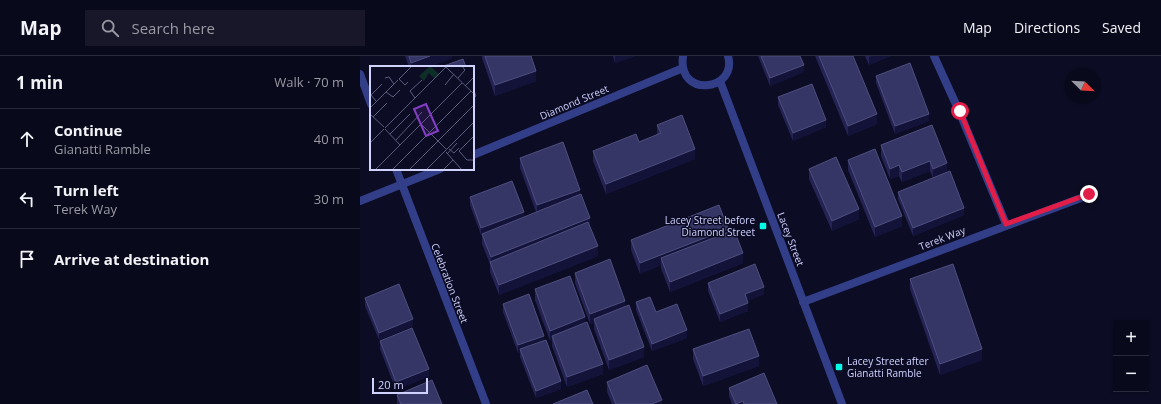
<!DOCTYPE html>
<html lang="en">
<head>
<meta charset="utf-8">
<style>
	:root { --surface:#09091c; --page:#171729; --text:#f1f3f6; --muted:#999aa3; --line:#292a3b }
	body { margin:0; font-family:"Open Sans",sans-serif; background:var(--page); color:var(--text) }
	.controls { position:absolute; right:12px; bottom:12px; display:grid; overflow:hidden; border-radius:0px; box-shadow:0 1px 3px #0004 }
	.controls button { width:36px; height:36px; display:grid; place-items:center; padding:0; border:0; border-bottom:1px solid var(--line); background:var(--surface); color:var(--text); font:20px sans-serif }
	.compass { position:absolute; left:705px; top:12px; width:36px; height:36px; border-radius:50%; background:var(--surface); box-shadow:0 1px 3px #0004; rotate:114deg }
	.scale { position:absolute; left:12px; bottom:10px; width:56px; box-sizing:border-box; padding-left:4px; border:2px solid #d0d3ff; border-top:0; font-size:11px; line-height:14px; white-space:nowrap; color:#d0d3ff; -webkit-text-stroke:3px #0c0c25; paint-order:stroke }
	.stop { position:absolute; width:12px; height:12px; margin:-9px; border:3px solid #e11d48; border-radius:50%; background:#fff }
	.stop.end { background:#e11d48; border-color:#fff; box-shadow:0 1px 4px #0008 }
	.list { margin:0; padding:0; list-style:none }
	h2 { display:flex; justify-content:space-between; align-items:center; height:52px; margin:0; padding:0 16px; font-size:17px }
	h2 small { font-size:13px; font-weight:400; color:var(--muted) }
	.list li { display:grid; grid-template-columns:26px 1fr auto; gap:12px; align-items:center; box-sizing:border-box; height:60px; padding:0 16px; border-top:1px solid var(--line) }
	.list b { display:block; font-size:15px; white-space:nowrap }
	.list p { margin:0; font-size:13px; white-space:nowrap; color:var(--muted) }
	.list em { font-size:13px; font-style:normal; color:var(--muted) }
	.icon { flex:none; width:22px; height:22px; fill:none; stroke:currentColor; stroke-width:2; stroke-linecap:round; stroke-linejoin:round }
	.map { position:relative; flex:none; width:801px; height:348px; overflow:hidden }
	header { display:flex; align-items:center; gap:24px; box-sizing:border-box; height:56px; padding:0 20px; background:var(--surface); border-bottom:1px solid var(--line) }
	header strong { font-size:19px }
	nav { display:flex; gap:22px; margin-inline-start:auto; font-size:14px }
	.search { width:280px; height:36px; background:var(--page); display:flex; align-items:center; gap:10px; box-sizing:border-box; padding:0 14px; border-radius:0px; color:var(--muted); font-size:15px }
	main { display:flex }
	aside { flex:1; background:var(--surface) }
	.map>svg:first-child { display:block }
</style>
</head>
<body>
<header>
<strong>Map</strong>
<div class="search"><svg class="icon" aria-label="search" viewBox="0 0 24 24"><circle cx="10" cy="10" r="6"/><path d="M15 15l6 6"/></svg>Search here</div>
<nav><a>Map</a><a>Directions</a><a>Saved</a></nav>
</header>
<main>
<aside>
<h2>1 min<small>Walk · 70 m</small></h2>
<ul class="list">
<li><svg class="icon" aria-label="ahead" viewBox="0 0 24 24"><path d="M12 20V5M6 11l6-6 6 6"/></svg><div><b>Continue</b><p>Gianatti Ramble</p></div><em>40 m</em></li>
<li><svg class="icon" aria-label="left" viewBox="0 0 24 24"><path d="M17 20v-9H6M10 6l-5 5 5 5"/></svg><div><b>Turn left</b><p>Terek Way</p></div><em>30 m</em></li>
<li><svg class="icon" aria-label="arrive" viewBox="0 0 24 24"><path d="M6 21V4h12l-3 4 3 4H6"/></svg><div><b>Arrive at destination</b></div></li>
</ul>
</aside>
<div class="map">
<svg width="801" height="348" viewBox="0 0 801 348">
	<rect width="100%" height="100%" fill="#0c0c25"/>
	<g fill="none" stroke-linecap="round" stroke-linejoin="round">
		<path stroke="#323f88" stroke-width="8" d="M 323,0 C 317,43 378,35 368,0
			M 574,0 L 599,55 L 646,168
			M 0,18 L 11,48
			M 360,25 L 482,348
			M 113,99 L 323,12
			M 36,113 L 126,348
			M 0,145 L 80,113
			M 443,246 L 729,139"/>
	</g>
	<path fill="#242354" d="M 45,0 L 92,0 L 92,2 L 68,11 L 49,11 Z
		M 122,0 L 171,0 L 176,25 L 135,40 L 122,2 Z
		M 253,0 L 275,0 L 255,7 Z
		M 398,0 L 440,0 L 444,16 L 410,30 Z
		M 455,0 L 493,0 L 517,68 L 488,80 Z
		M 505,0 L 530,0 L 509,9 Z
		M 516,20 L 569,65 L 535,78 L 516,27 Z
		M 418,41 L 466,71 L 433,85 L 418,49 Z
		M 297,69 L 335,103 L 246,138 L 233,105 L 233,95 L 279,86 L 297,79 Z
		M 572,69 L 587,117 L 604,159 L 553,180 L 538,143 L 538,136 L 573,122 L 570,115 L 542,126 L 539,120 L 530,123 L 521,100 L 521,89 Z
		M 160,102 L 220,139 L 230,170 L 238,200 L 139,239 L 130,216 L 130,208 L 122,188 L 122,179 L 121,179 L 110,149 L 110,141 L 164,161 L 176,156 L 160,112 Z
		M 488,104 L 542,170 L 515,181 L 488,114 Z
		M 449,113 L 499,163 L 472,175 L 449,123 Z
		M 368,176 L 383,207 L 310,236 L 301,212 L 301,209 L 280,218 L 271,194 L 271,184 Z
		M 215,217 L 265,251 L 284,301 L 249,314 L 234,273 L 234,267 L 230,268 L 215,227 Z
		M 550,223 L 622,304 L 580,319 L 550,233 Z
		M 348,227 L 404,238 L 387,245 L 388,255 L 360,266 L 348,235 Z
		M 175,233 L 225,267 L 243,318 L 207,331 L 192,290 L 192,284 L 190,285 L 175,244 Z
		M 5,242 L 53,270 L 19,284 L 5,250 Z
		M 276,246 L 296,256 L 327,282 L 292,295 L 276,254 Z
		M 143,248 L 184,284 L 201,333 L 176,342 L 160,301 L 160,296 L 158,297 L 143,256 Z
		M 20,285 L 69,320 L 36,334 L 20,293 Z
		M 333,293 L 399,310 L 343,330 L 333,303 Z
		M 247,326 L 302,348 L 252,348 L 247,336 Z
		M 369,332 L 417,348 L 372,348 L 369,340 Z
		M 37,339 L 82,348 L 37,348 Z"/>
	<path fill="#131239" d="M 70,0 L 92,0 L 92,2 L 68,11 L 51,11 L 51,7 Z
		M 255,0 L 275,0 L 255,7 Z
		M 512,0 L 530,0 L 509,9 L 509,1 Z
		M 444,9 L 444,16 L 410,30 L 410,22 Z
		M 176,15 L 176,25 L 135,40 L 135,29 Z
		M 116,40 L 116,51 L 113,52 L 113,42 Z
		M 517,58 L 517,68 L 488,80 L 488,70 Z
		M 569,58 L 569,65 L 535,78 L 535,70 Z
		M 466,64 L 466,71 L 433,85 L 433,77 Z
		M 335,93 L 335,103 L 246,138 L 246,128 Z
		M 570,105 L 570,115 L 542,126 L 542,116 Z
		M 587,107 L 587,117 L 573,123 L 573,113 Z
		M 539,109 L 539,120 L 530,123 L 530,113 Z
		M 220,134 L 220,144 L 177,160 L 177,149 Z
		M 604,152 L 604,159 L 553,180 L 553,172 Z
		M 499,153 L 499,163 L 472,175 L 472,165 Z
		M 164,156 L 164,163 L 121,179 L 121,172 Z
		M 542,160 L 542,170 L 515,181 L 515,171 Z
		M 230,162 L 230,172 L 131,209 L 131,201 Z
		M 368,173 L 368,183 L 301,202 L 301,209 L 280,218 L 280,207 Z
		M 238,190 L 238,200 L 139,239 L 139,229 Z
		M 383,197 L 383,207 L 310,236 L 310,226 Z
		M 404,231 L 404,238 L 385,246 L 385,238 Z
		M 265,245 L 265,255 L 234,263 L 234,267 L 230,268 L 230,258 Z
		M 388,247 L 388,255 L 360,266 L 360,258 Z
		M 225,261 L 225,272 L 192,280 L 192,284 L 190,285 L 190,275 Z
		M 53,263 L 53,270 L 19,284 L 19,277 Z
		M 327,274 L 327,282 L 292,295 L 292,288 Z
		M 184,280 L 184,287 L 160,293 L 160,296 L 158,297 L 158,289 Z
		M 284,291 L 284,301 L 249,314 L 249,304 Z
		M 622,293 L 622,304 L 580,319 L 580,308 Z
		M 399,300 L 399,310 L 343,330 L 343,320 Z
		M 243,308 L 243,318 L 207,331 L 207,321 Z
		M 69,313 L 69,320 L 36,334 L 36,326 Z
		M 201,325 L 201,333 L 176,342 L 176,335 Z
		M 302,344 L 302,348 L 292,348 Z
		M 383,345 L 383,348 L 376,348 Z"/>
	<path fill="#363666" stroke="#4e4f7e" d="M 49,0 L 70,0 L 51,7 Z
		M 125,0 L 171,0 L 176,15 L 135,29 Z
		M 401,0 L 440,0 L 444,9 L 410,22 Z
		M 459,0 L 493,0 L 517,58 L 488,70 Z
		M 103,3 L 106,11 L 81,11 Z
		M 550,7 L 569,58 L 535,70 L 516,20 Z
		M 452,28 L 466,64 L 433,77 L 418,41 Z
		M 113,32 L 116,40 L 113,42 Z
		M 322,59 L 335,93 L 246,128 L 233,95 L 276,78 L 279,86 L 301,77 L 297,69 Z
		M 572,69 L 587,107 L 573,113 L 570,105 L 542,116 L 539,109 L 530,113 L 521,89 Z
		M 203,86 L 220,134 L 177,149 L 160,102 Z
		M 515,93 L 542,160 L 515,171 L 488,104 Z
		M 476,101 L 499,153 L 472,165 L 449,113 Z
		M 590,115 L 604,152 L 553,172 L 538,136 Z
		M 152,125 L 164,156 L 121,172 L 110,141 Z
		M 221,138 L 230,162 L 131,201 L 122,178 Z
		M 359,149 L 368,173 L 280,207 L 271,184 Z
		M 228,166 L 238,190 L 139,229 L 130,206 Z
		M 374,174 L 383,197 L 310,226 L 301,202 Z
		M 250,203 L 265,245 L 230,258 L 215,217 Z
		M 395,208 L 404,231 L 385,238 L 388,247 L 360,258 L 348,227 Z
		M 593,208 L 622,293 L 580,308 L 550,223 Z
		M 210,220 L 225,261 L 190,275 L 175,233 Z
		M 39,228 L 53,263 L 19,277 L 5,242 Z
		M 169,238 L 184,280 L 158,289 L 143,248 Z
		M 290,241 L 296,256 L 317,248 L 327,274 L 292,288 L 276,246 Z
		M 269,249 L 284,291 L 249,304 L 234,263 Z
		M 227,266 L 243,308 L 207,321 L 192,280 Z
		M 52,272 L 69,313 L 36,326 L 20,285 Z
		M 389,273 L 399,300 L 343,320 L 333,293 Z
		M 186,284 L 201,325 L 176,335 L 160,293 Z
		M 287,309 L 302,344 L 292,348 L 256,348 L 247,326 Z
		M 404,317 L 417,348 L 384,348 L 383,345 L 376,348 L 369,332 Z
		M 72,324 L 82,348 L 41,348 L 37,339 Z
		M 227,334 L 233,348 L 193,348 Z"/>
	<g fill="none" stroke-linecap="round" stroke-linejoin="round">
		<path stroke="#e11d48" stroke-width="5" d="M 600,55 L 646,168 L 729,138"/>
	</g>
	<g fill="#00fbe6" stroke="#0c0c25" stroke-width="1.5">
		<rect x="399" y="166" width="8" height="8" rx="2"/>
		<rect x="475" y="307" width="8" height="8" rx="2"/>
	</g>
	<g text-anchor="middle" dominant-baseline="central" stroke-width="3" stroke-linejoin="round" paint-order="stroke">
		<g font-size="10" fill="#d0d3ff" stroke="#0c0c25">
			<text transform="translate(214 46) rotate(-23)">Diamond Street</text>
			<text transform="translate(582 182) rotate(-21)">Terek Way</text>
			<text transform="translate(431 183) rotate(69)">Lacey Street</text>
			<text transform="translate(90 227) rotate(69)">Celebration Street</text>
		</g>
		<g font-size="10" fill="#d0d3ff" stroke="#0c0c25" text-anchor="end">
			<text x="395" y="164">Lacey Street before<tspan x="395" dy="12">Diamond Street</tspan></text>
			<text x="487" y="305" text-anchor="start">Lacey Street after<tspan x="487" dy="12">Gianatti Ramble</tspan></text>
		</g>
	</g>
	<g transform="translate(10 10)">
		<rect width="104" height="104" fill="#0c0c25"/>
		<path d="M 60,0 L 69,8 L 64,12 L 59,7 L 54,15 L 49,10 Z" fill="#0e2f28"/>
		<path fill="none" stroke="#5a5c7c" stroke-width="1" d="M 76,1 L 104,28M 15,12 L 19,11 L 24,18M 88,12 L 95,4 L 92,0M 38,16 L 35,19 L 29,13 L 42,0M 75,19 L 84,8M 95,20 L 104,11M 16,26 L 23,31 L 30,24M 45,32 L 40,25 L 52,14M 6,35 L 1,29 L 12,18M 0,42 L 28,14M 0,48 L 14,61M 3,51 L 17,37M 52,59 L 76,83M 15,62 L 76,1M 15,63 L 30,79M 20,68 L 40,48M 104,70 L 89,85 L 97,94 L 104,94M 26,74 L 52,46M 0,77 L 14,63M 79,83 L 84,87 L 89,82M 76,86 L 92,104M 77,88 L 87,77M 5,104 L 92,17M 22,104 L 101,25M 39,104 L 104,39M 56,104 L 104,56M 73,104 L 83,94"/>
		<path fill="#843dc5" fill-opacity="0.15" stroke="#843dc5" stroke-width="2" d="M 56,38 L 68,65 L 56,70 L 44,43 Z"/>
		<rect width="104" height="104" fill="none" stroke="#d0d3ff" stroke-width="2"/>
	</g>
</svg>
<div class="controls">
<button>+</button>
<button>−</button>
</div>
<svg class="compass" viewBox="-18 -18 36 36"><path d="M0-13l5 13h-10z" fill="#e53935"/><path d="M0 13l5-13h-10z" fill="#999aa3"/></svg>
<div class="scale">20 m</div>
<div class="stop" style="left:600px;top:55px"></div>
<div class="stop end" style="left:729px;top:138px"></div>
</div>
</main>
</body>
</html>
